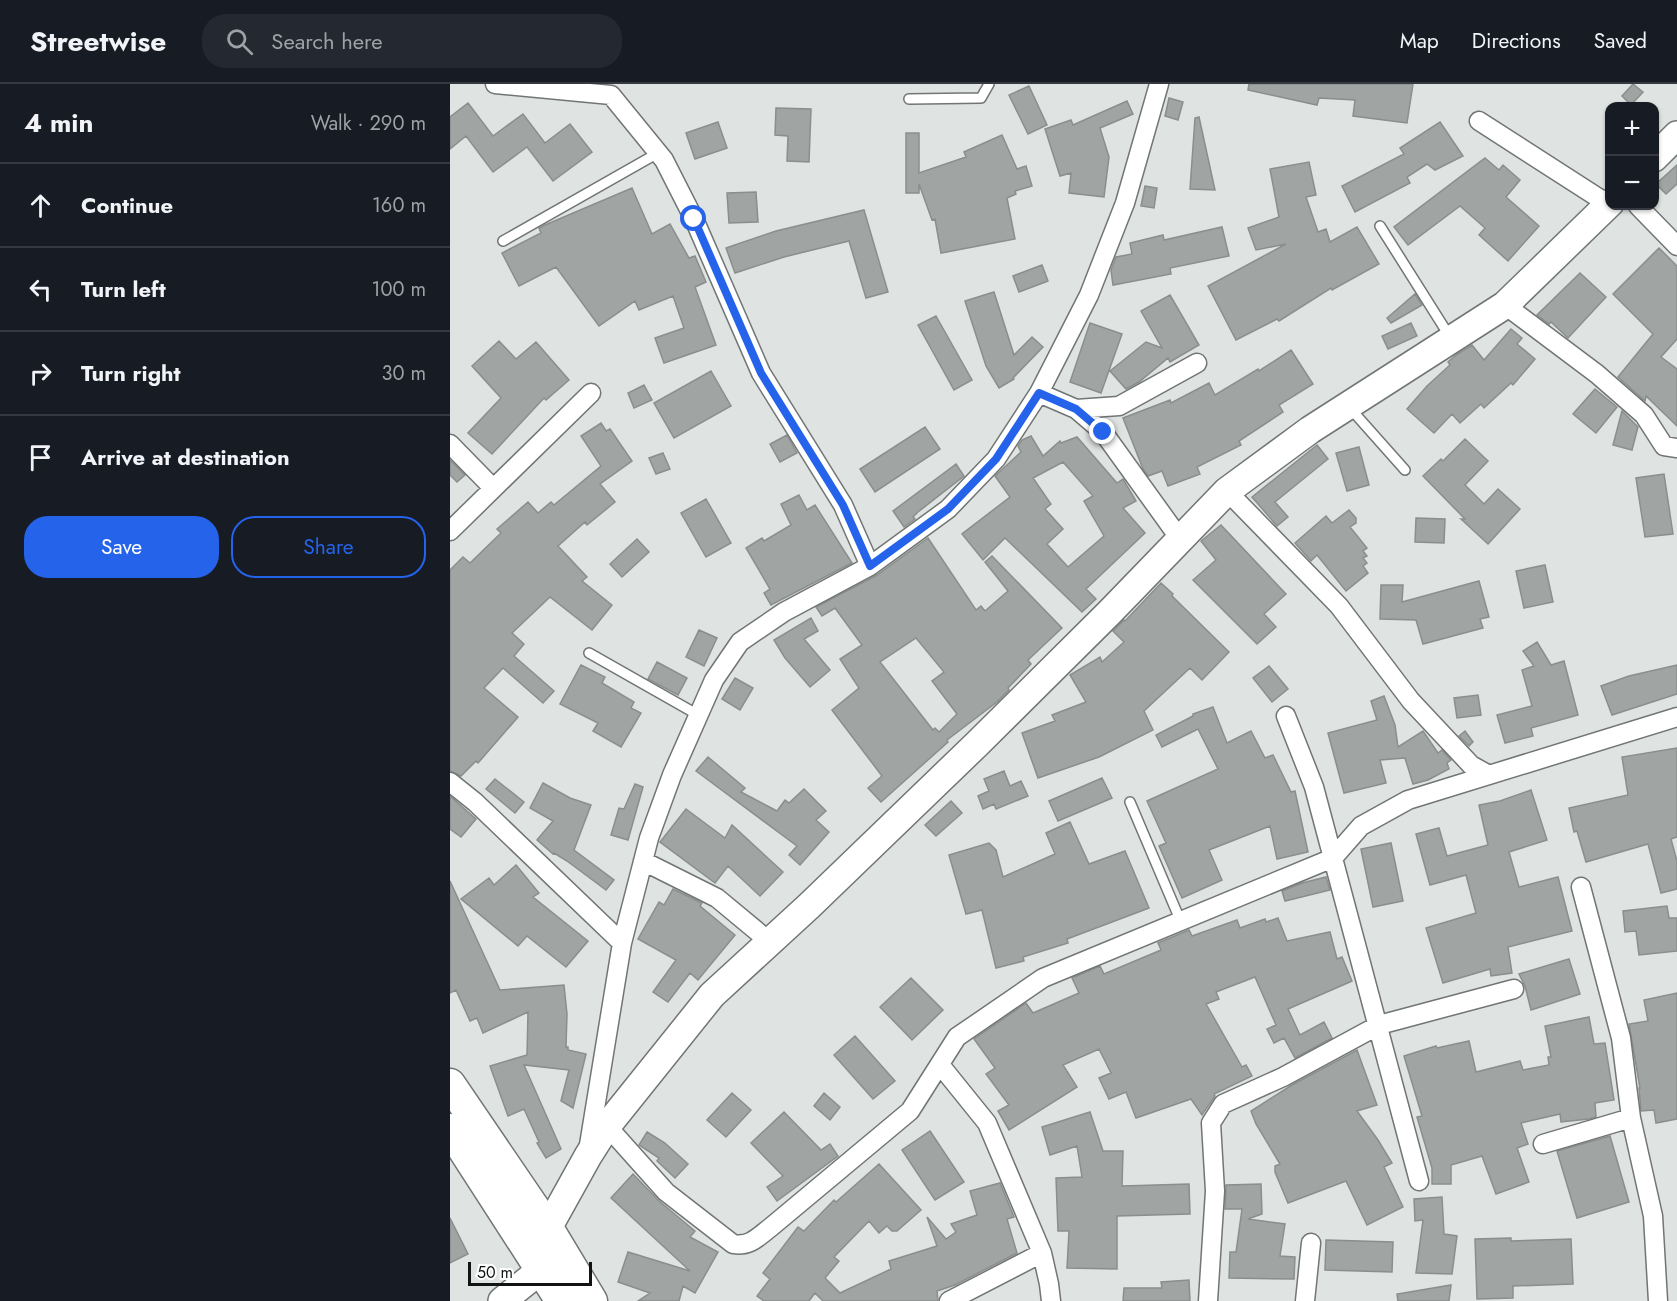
<!DOCTYPE html>
<html lang="en">
<head>
<meta charset="utf-8">
<style>
	:root { --surface:#171b24; --page:#242831; --text:#f1f3f6; --muted:#9ea1a6; --line:#363941; --accent:#2563eb }
	body { margin:0; font-family:Jost,sans-serif; background:var(--page); color:var(--text) }
	.controls { position:absolute; right:18px; top:18px; display:grid; overflow:hidden; border-radius:12px; box-shadow:0 2px 4px #0004 }
	.controls button { width:54px; height:54px; display:grid; place-items:center; padding:0; border:0; border-bottom:2px solid var(--line); background:var(--surface); color:var(--text); font:30px sans-serif }
	.scale { position:absolute; left:18px; bottom:15px; width:124px; box-sizing:border-box; padding-left:6px; border:3px solid #121313; border-top:0; font-size:16px; line-height:21px; white-space:nowrap; color:#121313; -webkit-text-stroke:4px #fff; paint-order:stroke }
	.stop { position:absolute; width:18px; height:18px; margin:-14px; border:4px solid #2563eb; border-radius:50%; background:#fff }
	.stop.end { background:#2563eb; border-color:#fff; box-shadow:0 2px 6px #0008 }
	.list { margin:0; padding:0; list-style:none }
	h2 { display:flex; justify-content:space-between; align-items:center; height:78px; margin:0; padding:0 24px; font-size:26px }
	h2 small { font-size:20px; font-weight:400; color:var(--muted) }
	.list li { display:grid; grid-template-columns:39px 1fr auto; gap:18px; align-items:center; box-sizing:border-box; height:84px; padding:0 24px; border-top:2px solid var(--line) }
	.list b { display:block; font-size:22px; white-space:nowrap }
	.list em { font-size:20px; font-style:normal; color:var(--muted) }
	.actions { display:flex; gap:12px; padding:18px 24px }
	.actions a { flex:1; padding:14px 0; border:2px solid var(--accent); border-radius:24px; text-align:center; font-size:21px; color:var(--accent) }
	.actions .main { background:var(--accent); color:#fff }
	.icon { flex:none; width:33px; height:33px; fill:none; stroke:currentColor; stroke-width:2; stroke-linecap:round; stroke-linejoin:round }
	.map { position:relative; flex:none; width:1227px; height:1217px; overflow:hidden }
	header { display:flex; align-items:center; gap:36px; box-sizing:border-box; height:84px; padding:0 30px; background:var(--surface); border-bottom:2px solid var(--line) }
	header strong { font-size:28px }
	nav { display:flex; gap:33px; margin-inline-start:auto; font-size:21px }
	.search { width:420px; height:54px; background:var(--page); display:flex; align-items:center; gap:15px; box-sizing:border-box; padding:0 21px; border-radius:24px; color:var(--muted); font-size:22px }
	main { display:flex }
	aside { flex:1; background:var(--surface) }
	.map>svg:first-child { display:block }
</style>
</head>
<body>
<header>
<strong>Streetwise</strong>
<div class="search"><svg class="icon" aria-label="search" viewBox="0 0 24 24"><circle cx="10" cy="10" r="6"/><path d="M15 15l6 6"/></svg>Search here</div>
<nav><a>Map</a><a>Directions</a><a>Saved</a></nav>
</header>
<main>
<aside>
<h2>4 min<small>Walk · 290 m</small></h2>
<ul class="list">
<li><svg class="icon" aria-label="ahead" viewBox="0 0 24 24"><path d="M12 20V5M6 11l6-6 6 6"/></svg><div><b>Continue</b></div><em>160 m</em></li>
<li><svg class="icon" aria-label="left" viewBox="0 0 24 24"><path d="M17 20v-9H6M10 6l-5 5 5 5"/></svg><div><b>Turn left</b></div><em>100 m</em></li>
<li><svg class="icon" aria-label="right" viewBox="0 0 24 24"><path d="M7 20v-9h11M14 6l5 5-5 5"/></svg><div><b>Turn right</b></div><em>30 m</em></li>
<li><svg class="icon" aria-label="arrive" viewBox="0 0 24 24"><path d="M6 21V4h12l-3 4 3 4H6"/></svg><div><b>Arrive at destination</b></div></li>
</ul>
<div class="actions"><a class="main">Save</a><a>Share</a></div>
</aside>
<div class="map">
<svg width="1227" height="1217" viewBox="0 0 1227 1217">
	<rect width="100%" height="100%" fill="#dfe3e2"/>
	<path fill="#a0a4a3" stroke="#8a8e8d" stroke-width="1.5" fill-rule="evenodd" d="M 799,0 L 963,0 L 957,39 L 903,32 L 905,16 L 869,14 L 867,21 L 798,6 Z
		M 1183,0 L 1193,8 L 1181,21 L 1172,12 Z
		M 579,2 L 597,41 L 578,50 L 559,11 Z
		M 719,14 L 733,18 L 728,36 L 715,32 Z
		M 677,17 L 683,30 L 650,44 L 659,73 L 654,113 L 619,109 L 621,89 L 610,92 L 595,45 L 621,36 L 623,41 Z
		M 18,19 L 43,52 L 73,30 L 95,59 L 120,40 L 142,68 L 103,97 L 77,63 L 43,88 L 16,52 L 0,65 L 0,33 Z
		M 326,24 L 361,25 L 359,78 L 337,77 L 338,52 L 325,51 Z
		M 749,33 L 765,106 L 740,105 L 745,34 Z
		M 268,38 L 277,64 L 245,75 L 236,49 Z
		M 990,38 L 1013,72 L 985,86 L 977,80 L 957,93 L 960,99 L 905,128 L 892,102 L 954,70 L 950,64 Z
		M 456,49 L 469,49 L 469,89 L 516,73 L 514,68 L 552,51 L 567,85 L 576,82 L 582,102 L 565,107 L 566,110 L 557,114 L 565,155 L 491,169 L 485,135 L 482,136 L 469,100 L 469,109 L 456,109 Z
		M 1035,74 L 1049,86 L 1053,81 L 1070,96 L 1056,113 L 1089,142 L 1058,177 L 1029,151 L 1035,144 L 1010,122 L 958,161 L 944,143 Z
		M 859,78 L 866,111 L 856,113 L 868,148 L 876,145 L 880,158 L 907,143 L 929,180 L 882,206 L 881,204 L 829,237 L 827,235 L 786,256 L 758,202 L 836,160 L 806,166 L 798,144 L 829,133 L 820,85 Z
		M 1227,81 L 1227,100 L 1216,110 L 1206,100 Z
		M 695,102 L 707,104 L 704,124 L 691,122 Z
		M 182,104 L 202,150 L 220,140 L 239,174 L 245,172 L 256,198 L 245,203 L 266,261 L 214,279 L 205,254 L 234,244 L 223,212 L 189,226 L 185,217 L 149,242 L 106,183 L 69,202 L 52,169 L 91,149 L 89,144 L 95,141 Z
		M 306,108 L 308,138 L 279,139 L 277,109 Z
		M 414,126 L 438,208 L 416,214 L 399,157 L 334,173 L 285,189 L 276,164 L 326,147 Z
		M 772,143 L 779,172 L 720,184 L 721,190 L 663,201 L 661,186 L 666,173 L 682,170 L 680,159 L 713,151 L 714,156 Z
		M 1209,164 L 1227,182 L 1227,255 L 1211,273 L 1227,285 L 1227,342 L 1196,312 L 1195,317 L 1168,293 L 1203,250 L 1163,210 Z
		M 592,181 L 598,197 L 569,208 L 563,192 Z
		M 1130,189 L 1156,213 L 1118,254 L 1101,238 L 1099,240 L 1087,231 Z
		M 544,208 L 564,271 L 582,253 L 593,263 L 563,294 L 564,295 L 549,304 L 536,282 L 515,217 Z
		M 965,210 L 972,221 L 941,239 L 937,234 Z
		M 720,211 L 749,261 L 720,278 L 718,274 L 689,298 L 676,305 L 660,287 L 696,258 L 712,264 L 691,227 Z
		M 486,232 L 522,296 L 504,306 L 468,241 Z
		M 640,239 L 672,250 L 651,309 L 620,298 Z
		M 961,239 L 967,252 L 938,265 L 932,252 Z
		M 1061,245 L 1072,254 L 1067,260 L 1085,275 L 1063,301 L 1061,299 L 1034,324 L 1031,320 L 1010,339 L 1002,330 L 984,349 L 957,325 L 977,302 L 1000,281 L 998,278 L 1006,271 L 1022,261 L 1034,276 Z
		M 49,257 L 66,275 L 86,258 L 119,296 L 96,316 L 94,314 L 42,370 L 18,349 L 51,314 L 22,282 Z
		M 841,266 L 863,300 L 829,321 L 833,328 L 789,357 L 791,361 L 747,383 L 750,390 L 718,402 L 712,387 L 698,392 L 693,385 L 673,334 L 720,316 L 721,319 L 759,299 L 765,311 L 808,285 L 809,287 Z
		M 261,287 L 281,322 L 224,354 L 204,319 Z
		M 194,301 L 202,316 L 184,324 L 178,309 Z
		M 1145,305 L 1167,323 L 1146,349 L 1123,330 Z
		M 1172,327 L 1188,343 L 1182,366 L 1163,361 Z
		M 151,339 L 156,347 L 160,345 L 182,377 L 150,400 L 165,418 L 137,441 L 135,438 L 108,462 L 137,493 L 132,497 L 162,521 L 142,546 L 100,513 L 62,549 L 74,560 L 64,572 L 104,607 L 93,619 L 53,584 L 34,604 L 68,633 L 28,679 L 26,677 L 11,692 L 0,687 L 0,486 L 13,473 L 20,479 L 51,449 L 47,445 L 78,418 L 88,429 L 101,418 L 104,421 L 151,382 L 131,352 Z
		M 475,343 L 490,365 L 425,408 L 410,385 Z
		M 337,351 L 347,369 L 330,378 L 320,360 Z
		M 581,352 L 593,372 L 610,357 L 611,359 L 627,353 L 667,399 L 673,395 L 686,417 L 673,424 L 695,449 L 636,505 L 646,515 L 632,528 L 555,454 L 533,476 L 512,450 L 560,413 L 545,392 L 571,368 L 568,362 L 572,356 ZM 613,378 L 643,412 L 634,417 L 654,452 L 618,483 L 597,460 L 613,445 L 595,425 L 601,420 L 583,394 Z
		M 1015,355 L 1038,377 L 1015,401 L 1034,420 L 1048,405 L 1070,425 L 1038,460 L 1011,435 L 1015,435 L 973,392 L 991,375 L 993,377 Z
		M 867,361 L 878,375 L 825,418 L 838,433 L 827,442 L 802,413 Z
		M 909,363 L 919,401 L 897,407 L 886,369 Z
		M 213,369 L 220,385 L 206,390 L 199,374 Z
		M 0,376 L 15,391 L 7,398 L 0,391 Z
		M 506,380 L 514,392 L 468,428 L 463,433 L 465,435 L 454,443 L 443,427 Z
		M 1214,390 L 1223,450 L 1195,453 L 1186,394 Z
		M 349,411 L 357,426 L 365,421 L 402,479 L 321,521 L 314,509 L 320,505 L 296,464 L 312,454 L 314,457 L 341,441 L 331,420 Z
		M 256,415 L 281,459 L 256,473 L 231,429 Z
		M 899,426 L 906,434 L 906,439 L 900,443 L 917,464 L 913,467 L 917,472 L 913,474 L 917,479 L 913,482 L 918,489 L 896,507 L 867,471 L 861,477 L 845,459 L 876,432 L 882,439 Z
		M 966,434 L 995,435 L 994,459 L 965,458 Z
		M 771,441 L 836,510 L 814,530 L 826,543 L 807,560 L 743,496 L 766,476 L 751,457 Z
		M 478,454 L 526,526 L 531,522 L 535,527 L 558,507 L 535,478 L 542,472 L 612,544 L 578,576 L 581,580 L 558,604 L 559,606 L 547,618 L 497,656 L 498,658 L 431,718 L 418,704 L 432,692 L 382,626 L 409,604 L 390,575 L 412,561 L 385,524 L 372,532 L 366,523 L 427,491 ZM 466,554 L 494,588 L 482,597 L 507,630 L 489,648 L 485,644 L 483,646 L 430,578 Z
		M 187,455 L 199,468 L 172,493 L 160,480 Z
		M 1095,481 L 1103,518 L 1074,524 L 1066,487 Z
		M 1029,497 L 1039,533 L 1030,535 L 1033,544 L 973,560 L 966,536 L 930,535 L 931,501 L 953,501 L 952,518 Z
		M 711,499 L 723,510 L 722,512 L 779,568 L 752,596 L 740,584 L 694,627 L 703,646 L 649,673 L 588,694 L 572,649 L 605,637 L 602,631 L 636,618 L 620,591 L 650,573 L 652,578 L 674,558 L 663,547 L 674,536 L 675,537 Z
		M 361,534 L 368,547 L 354,555 L 380,586 L 360,603 L 335,574 L 324,556 Z
		M 249,546 L 267,554 L 254,582 L 236,573 Z
		M 1087,558 L 1101,581 L 1114,577 L 1128,631 L 1081,644 L 1083,652 L 1055,659 L 1047,631 L 1082,622 L 1072,586 L 1084,582 L 1073,567 Z
		M 207,578 L 237,594 L 228,611 L 198,595 Z
		M 131,581 L 155,593 L 152,599 L 184,618 L 181,624 L 191,629 L 171,663 L 143,647 L 148,639 L 110,620 Z
		M 1227,581 L 1227,610 L 1162,631 L 1151,602 L 1179,592 Z
		M 819,582 L 838,605 L 822,618 L 803,594 Z
		M 285,594 L 303,604 L 290,626 L 272,615 Z
		M 1028,611 L 1031,631 L 1007,634 L 1004,614 Z
		M 934,612 L 945,641 L 948,663 L 973,647 L 988,669 L 992,666 L 1001,676 L 997,679 L 999,685 L 978,696 L 963,700 L 955,674 L 930,676 L 936,699 L 894,709 L 878,649 L 927,636 L 921,617 Z
		M 763,623 L 777,659 L 801,647 L 815,674 L 823,671 L 841,708 L 845,707 L 858,768 L 827,775 L 820,742 L 759,766 L 772,796 L 732,814 L 709,762 L 716,759 L 697,717 L 768,685 L 748,645 L 712,663 L 706,651 L 743,632 L 743,630 Z
		M 1015,647 L 1023,658 L 1019,662 L 1009,652 Z
		M 1227,664 L 1227,753 L 1221,755 L 1227,777 L 1227,805 L 1211,809 L 1198,760 L 1136,778 L 1127,747 L 1124,748 L 1119,724 L 1178,711 L 1172,673 Z
		M 258,673 L 295,704 L 291,708 L 327,727 L 335,716 L 339,719 L 354,705 L 376,727 L 366,736 L 379,748 L 350,781 L 339,771 L 347,762 L 246,687 Z
		M 554,687 L 560,702 L 571,697 L 578,712 L 546,725 L 544,720 L 533,725 L 528,712 L 539,707 L 534,695 Z
		M 652,694 L 662,714 L 608,737 L 599,717 Z
		M 45,695 L 74,718 L 65,729 L 36,705 Z
		M 93,699 L 120,714 L 141,721 L 124,766 L 164,796 L 156,806 L 117,777 L 104,769 L 103,770 L 87,756 L 103,737 L 80,724 Z
		M 185,700 L 193,703 L 178,756 L 161,751 L 169,724 L 174,725 Z
		M 1081,706 L 1097,756 L 1059,768 L 1069,803 L 1108,793 L 1122,847 L 1058,863 L 1062,889 L 1041,892 L 1040,885 L 993,899 L 976,844 L 1026,829 L 1016,791 L 980,801 L 966,750 L 989,744 L 997,772 L 1038,761 L 1029,721 L 1050,717 Z
		M 0,712 L 26,735 L 11,753 L 0,745 Z
		M 501,717 L 512,729 L 486,752 L 475,741 Z
		M 236,725 L 275,754 L 282,741 L 333,788 L 310,812 L 278,782 L 265,799 L 210,758 Z
		M 620,738 L 639,780 L 675,767 L 699,824 L 617,855 L 618,859 L 573,873 L 574,877 L 546,884 L 532,826 L 516,830 L 499,771 L 539,759 L 546,766 L 553,793 L 605,770 L 596,749 Z
		M 941,759 L 953,817 L 923,823 L 911,765 Z
		M 66,781 L 89,809 L 83,813 L 138,857 L 116,883 L 77,852 L 68,862 L 11,815 L 39,794 L 44,801 Z
		M 876,793 L 880,806 L 835,817 L 832,807 L 852,799 Z
		M 0,797 L 50,906 L 114,901 L 117,930 L 116,963 L 118,963 L 118,966 L 136,970 L 123,1024 L 111,1017 L 119,986 L 74,981 L 111,1065 L 96,1074 L 87,1059 L 89,1058 L 74,1025 L 58,1032 L 40,982 L 77,971 L 78,928 L 33,949 L 27,934 L 20,937 L 6,906 L 0,909 Z
		M 223,805 L 252,819 L 250,822 L 285,851 L 248,896 L 240,889 L 218,918 L 203,908 L 226,876 L 188,855 L 209,818 L 214,821 Z
		M 1217,822 L 1219,834 L 1227,834 L 1227,867 L 1189,871 L 1186,847 L 1175,848 L 1173,827 Z
		M 828,834 L 837,857 L 880,848 L 887,875 L 892,873 L 902,897 L 838,925 L 850,951 L 874,938 L 882,954 L 845,974 L 834,954 L 824,959 L 817,945 L 826,941 L 805,893 L 766,908 L 769,915 L 756,920 L 792,983 L 796,981 L 802,992 L 764,1010 L 765,1012 L 752,1031 L 741,1015 L 686,1034 L 676,1008 L 659,1015 L 649,994 L 661,989 L 649,965 L 613,981 L 627,1003 L 559,1046 L 548,1027 L 559,1021 L 536,990 L 545,984 L 524,955 L 576,919 L 583,929 L 629,909 L 622,894 L 650,882 L 654,890 L 711,866 L 708,859 L 739,846 L 742,852 L 787,836 L 790,844 L 815,835 L 816,838 Z
		M 1119,875 L 1130,910 L 1081,926 L 1075,902 L 1069,890 Z
		M 461,894 L 493,926 L 462,956 L 430,923 Z
		M 1227,909 L 1227,1035 L 1206,1039 L 1204,1026 L 1191,1027 L 1189,1004 L 1190,1004 L 1179,940 L 1198,937 L 1194,916 Z
		M 1139,933 L 1144,960 L 1155,959 L 1164,1016 L 1145,1019 L 1146,1033 L 1139,1035 L 1111,1038 L 1110,1030 L 1071,1039 L 1078,1060 L 1067,1064 L 1079,1098 L 1046,1110 L 1032,1072 L 1001,1081 L 1001,1100 L 982,1100 L 982,1084 L 967,1033 L 972,1032 L 954,972 L 986,962 L 987,964 L 1019,957 L 1026,988 L 1070,977 L 1073,986 L 1099,981 L 1098,973 L 1101,973 L 1095,942 Z
		M 405,952 L 445,997 L 423,1015 L 384,971 Z
		M 907,966 L 927,1021 L 907,1027 L 928,1056 L 942,1079 L 934,1083 L 953,1123 L 917,1141 L 896,1097 L 838,1119 L 825,1088 L 825,1082 L 830,1080 L 806,1040 L 801,1027 L 842,1001 Z
		M 282,1009 L 301,1026 L 276,1053 L 257,1036 Z
		M 374,1009 L 390,1023 L 380,1036 L 364,1022 Z
		M 334,1028 L 371,1066 L 380,1060 L 388,1072 L 327,1117 L 317,1103 L 333,1092 L 301,1059 Z
		M 640,1028 L 653,1067 L 673,1067 L 672,1102 L 739,1100 L 740,1130 L 667,1132 L 667,1185 L 617,1184 L 619,1147 L 608,1147 L 606,1094 L 632,1093 L 627,1062 L 600,1071 L 592,1043 Z
		M 480,1047 L 514,1098 L 485,1116 L 452,1066 Z
		M 197,1048 L 215,1059 L 238,1080 L 225,1094 L 207,1077 L 209,1074 L 189,1061 Z
		M 1160,1052 L 1179,1118 L 1127,1134 L 1107,1067 Z
		M 429,1080 L 471,1126 L 447,1147 L 442,1147 L 437,1142 L 429,1149 L 419,1137 L 384,1173 L 389,1177 L 375,1194 L 390,1209 L 441,1185 L 439,1177 L 487,1162 L 477,1133 L 496,1155 L 506,1148 L 501,1140 L 527,1131 L 520,1107 L 550,1099 L 564,1133 L 557,1135 L 567,1169 L 505,1201 L 487,1207 L 488,1217 L 373,1217 L 365,1209 L 359,1217 L 314,1217 L 307,1212 L 320,1195 L 313,1189 L 348,1143 L 354,1147 L 384,1116 L 386,1118 Z
		M 183,1090 L 209,1117 L 245,1147 L 240,1153 L 268,1168 L 245,1209 L 233,1202 L 229,1217 L 188,1217 L 200,1209 L 168,1198 L 178,1168 L 240,1187 L 161,1114 Z
		M 811,1100 L 812,1130 L 798,1135 L 835,1140 L 830,1172 L 845,1173 L 844,1195 L 779,1194 L 780,1168 L 786,1168 L 792,1125 L 775,1125 L 776,1101 Z
		M 992,1113 L 994,1150 L 1007,1152 L 1002,1190 L 966,1189 L 973,1136 L 965,1137 L 964,1115 Z
		M 0,1134 L 18,1170 L 0,1179 Z
		M 1061,1154 L 1061,1157 L 1121,1155 L 1123,1200 L 1063,1202 L 1063,1214 L 1027,1215 L 1025,1155 Z
		M 876,1156 L 943,1158 L 942,1188 L 875,1186 Z
		M 739,1196 L 740,1217 L 673,1217 L 674,1204 L 712,1204 L 711,1198 Z
		M 1001,1201 L 999,1217 L 948,1217 L 947,1210 Z"/>
	<g fill="none" stroke-linecap="round" stroke-linejoin="round">
		<g stroke="#717574" stroke-width="12">
			<path id="lane" d="M 459,15 L 531,14 L 539,0
				M 930,142 L 1000,253
				M 53,157 L 208,69
				M 899,323 L 955,386
				M 139,569 L 250,632
				M 680,718 L 731,838"/>
		</g>
		<g stroke="#717574" stroke-width="21">
			<path id="street" d="M 45,0 L 161,11 L 214,76 L 244,135 L 311,289 L 393,421 L 420,482
				M 1029,37 L 1158,120
				M 1188,122 L 1227,162
				M 1055,221 L 1147,290 L 1194,331 L 1214,362 L 1227,364
				M 589,309 L 626,325 L 653,348 L 730,455
				M 626,325 L 669,322 L 747,279
				M 0,360 L 43,404
				M 777,407 L 889,522 L 961,617 L 1021,681 L 1039,691
				M 0,447 L 141,309
				M 836,632 L 864,703 L 969,1097
				M 0,698 L 25,718 L 172,859
				M 193,777 L 267,814 L 320,858
				M 1131,803 L 1171,954 L 1181,1034 L 1203,1132 L 1208,1217
				M 491,982 L 537,1039 L 592,1169 L 499,1217
				M 157,1042 L 216,1108 L 283,1160 C 300,1163 308,1153 321,1143 L 460,1027 L 507,953 L 593,894 L 883,774 L 911,742 L 958,716 L 1227,633
				M 1093,1060 L 1181,1034
				M 139,1061 L 172,859 L 199,754 L 222,691 L 264,596 L 290,558 L 334,528 L 420,482 L 498,425 L 546,375 L 589,309 L 639,211 L 675,119 L 709,0
				M 592,1169 L 599,1200 L 601,1217
				M 758,1217 L 765,1107 L 761,1039 L 773,1020 L 833,993 L 929,941 L 1064,905
				M 855,1217 L 861,1159"/>
		</g>
		<g stroke="#717574" stroke-width="30">
			<path id="secondary" d="M 1204,74 L 1227,51
				M 98,1144 L 138,1072 L 157,1042 L 262,911 L 359,822 L 527,660 L 659,529 L 777,407 L 860,346 L 1055,221 L 1160,119
				M 52,1217 L 92,1185"/>
		</g>
		<g stroke="#717574" stroke-width="33">
			<path id="primary" d="M 0,1000 L 98,1144 L 142,1217
				M 0,1045 L 111,1217"/>
		</g>
		<use href="#lane" stroke="#fff" stroke-width="9"/>
		<use href="#street" stroke="#fff" stroke-width="18"/>
		<use href="#secondary" stroke="#fff" stroke-width="27"/>
		<use href="#primary" stroke="#fff" stroke-width="30"/>
	</g>
	<g fill="none" stroke-linecap="round" stroke-linejoin="round">
		<path stroke="#2563eb" stroke-width="8" d="M 244,135 L 311,289 L 393,421 L 420,482 L 498,425 L 546,375 L 589,309 L 626,325 L 653,348"/>
	</g>
</svg>
<div class="controls">
<button>+</button>
<button>−</button>
</div>
<div class="scale">50 m</div>
<div class="stop" style="left:244px;top:135px"></div>
<div class="stop end" style="left:653px;top:348px"></div>
</div>
</main>
</body>
</html>
